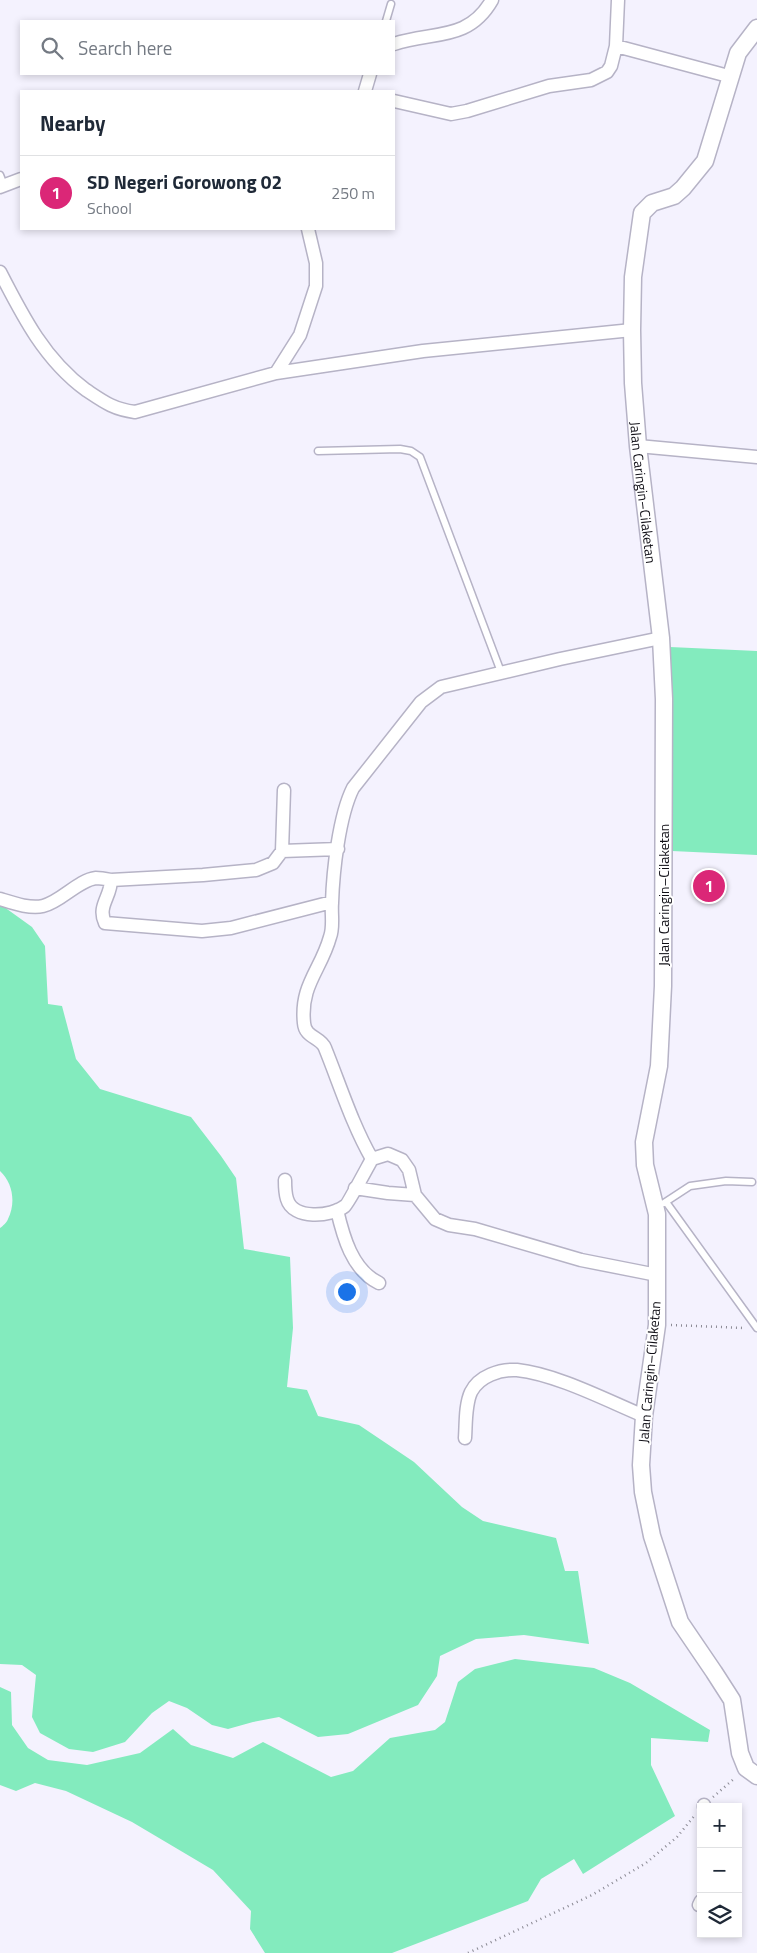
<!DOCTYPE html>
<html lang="en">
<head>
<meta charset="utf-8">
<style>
	:root { --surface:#fff; --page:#f6f6f7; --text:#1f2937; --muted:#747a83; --line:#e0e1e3; --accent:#db2777 }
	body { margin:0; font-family:"Titillium Web",sans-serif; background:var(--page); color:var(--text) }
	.controls { position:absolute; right:15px; bottom:15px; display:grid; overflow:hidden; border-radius:0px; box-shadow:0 2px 8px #0003 }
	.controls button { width:45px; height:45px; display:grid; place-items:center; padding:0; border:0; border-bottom:1px solid var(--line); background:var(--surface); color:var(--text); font:25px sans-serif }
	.you { position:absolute; left:346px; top:1291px; width:18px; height:18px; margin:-12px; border:4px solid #fff; border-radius:50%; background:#1a73e8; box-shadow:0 0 0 8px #1a73e833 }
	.badge { display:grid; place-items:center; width:32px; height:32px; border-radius:50%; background:var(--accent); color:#fff; font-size:16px; font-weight:700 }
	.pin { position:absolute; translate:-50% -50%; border:2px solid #fff; box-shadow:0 1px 5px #0006 }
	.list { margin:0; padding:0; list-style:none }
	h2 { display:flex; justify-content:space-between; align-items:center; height:65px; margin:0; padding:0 20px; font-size:21px }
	h2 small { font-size:16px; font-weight:400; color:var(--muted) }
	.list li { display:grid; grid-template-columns:32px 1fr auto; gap:15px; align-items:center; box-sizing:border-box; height:75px; padding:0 20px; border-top:1px solid var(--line) }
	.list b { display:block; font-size:19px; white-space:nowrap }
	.list p { margin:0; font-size:16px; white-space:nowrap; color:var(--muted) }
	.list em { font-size:16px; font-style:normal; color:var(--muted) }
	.icon { flex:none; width:28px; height:28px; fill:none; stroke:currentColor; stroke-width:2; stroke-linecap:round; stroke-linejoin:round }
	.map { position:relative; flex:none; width:757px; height:1953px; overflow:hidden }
	.search { position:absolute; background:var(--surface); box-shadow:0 2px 8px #0003; left:20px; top:20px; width:375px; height:55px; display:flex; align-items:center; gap:12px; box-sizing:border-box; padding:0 18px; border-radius:0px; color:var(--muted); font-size:19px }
	.panel { position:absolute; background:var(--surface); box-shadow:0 2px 8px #0003; left:20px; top:90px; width:375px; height:140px; border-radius:0px }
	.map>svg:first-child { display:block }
</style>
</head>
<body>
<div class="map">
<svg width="757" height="1953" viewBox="0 0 757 1953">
	<rect width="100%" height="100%" fill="#f4f2fe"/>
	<path fill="#83ebbe" d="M 670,647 L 757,651 L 757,855 L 672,851 Z
		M 0,904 L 32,927 L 45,946 L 48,1004 L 62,1006 L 76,1059 L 100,1089 L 191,1117 L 221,1156 L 236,1178 L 244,1249 L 290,1257 L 293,1328 L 287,1387 L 307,1390 L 318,1416 L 359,1425 L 414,1462 L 462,1507 L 483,1521 L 556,1538 L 565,1571 L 578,1571 L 589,1644 L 524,1635 L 476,1639 L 440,1656 L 437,1676 L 418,1705 L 348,1734 L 318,1737 L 279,1717 L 253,1722 L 228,1729 L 212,1725 L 187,1708 L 169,1701 L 152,1713 L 125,1742 L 93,1752 L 69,1749 L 40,1733 L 32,1717 L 36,1675 L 22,1665 L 0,1664 L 0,1228 C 3,1226 7,1222 8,1219 C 16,1203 13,1183 0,1171 Z
		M 515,1659 L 594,1668 L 630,1683 L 710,1730 L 708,1742 L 651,1738 L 651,1765 L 675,1816 L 583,1874 L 574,1859 L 541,1879 L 528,1901 L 392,1953 L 265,1953 L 250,1929 L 251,1911 L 213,1870 L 132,1822 L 66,1791 L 35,1783 L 16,1791 L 0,1785 L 0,1687 L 11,1692 L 12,1725 L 28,1748 L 48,1760 L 87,1765 L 140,1753 L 173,1729 L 191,1745 L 233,1758 L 263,1742 L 331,1777 L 353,1771 L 390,1738 L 435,1730 L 445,1722 L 458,1682 L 475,1669 Z"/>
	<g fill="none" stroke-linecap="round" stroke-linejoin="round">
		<g stroke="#b6b3c6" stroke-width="9">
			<path id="service" d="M 386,21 L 391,4
				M 0,175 L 4,185
				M 318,451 L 400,449 L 411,451 L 420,457 L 501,672
				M 666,1202 L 757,1328
				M 664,1203 L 690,1186 L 726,1181 L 752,1182"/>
		</g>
		<g stroke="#b6b3c6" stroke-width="15">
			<path id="minor" d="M 394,44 C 432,31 468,42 492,0
				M 616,46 L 732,77
				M 365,91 L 370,74
				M 394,101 L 451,114 L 467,111 L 549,86 L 591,80 L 607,72 L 611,66 L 616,46 L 618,0
				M 0,187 L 21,179
				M 0,272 C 23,317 45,360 86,390 C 104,402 113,409 135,412 L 276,373 L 423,351 L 632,330
				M 276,373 L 300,335 L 316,286 L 316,263 L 308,229
				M 638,446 L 757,457
				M 282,851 L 338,849
				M 111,880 L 203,875 L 256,870 L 273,863 L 282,851 L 284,790
				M 0,899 C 13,903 30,909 43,906 C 61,902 78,880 96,878 C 100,878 106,879 111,880 C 111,897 97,906 105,923 L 202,931 L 231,928 L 332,902
				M 372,1159 C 352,1124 340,1085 325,1048 C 321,1037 305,1038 304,1023 C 300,985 321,970 330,937 C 334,927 331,914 332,903 C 333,871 339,816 353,788 L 421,702 L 441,687 L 560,659 L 661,638
				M 285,1180 C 285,1186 285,1193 287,1199 C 293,1220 331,1217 345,1206 C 348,1204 368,1166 372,1159 L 388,1154 L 402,1160 L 409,1170 L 415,1195 L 435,1219 L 449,1225 L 475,1229 L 581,1260 L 657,1275
				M 355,1188 L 388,1193 L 415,1195
				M 337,1210 C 343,1236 352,1270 379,1283
				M 465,1438 C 466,1424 465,1405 471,1392 C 479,1376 500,1369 517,1370 C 556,1374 608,1401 644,1416
				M 704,1805 L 704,1807
				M 699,1905 L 701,1901"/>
		</g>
		<g stroke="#b6b3c6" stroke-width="19">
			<g id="tertiary">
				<path id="s1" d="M 757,28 L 738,53 L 705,161 L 683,188 L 674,196 L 652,203 L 642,213 L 633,277 L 632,330 L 633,383 L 638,446 L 661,638 L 664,699 L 663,986 L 659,1066 L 644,1142 L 645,1165 L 657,1214 L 657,1325 L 644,1416 L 641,1465 L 643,1492 L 652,1536 L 680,1622 L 714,1672 L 732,1700 L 740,1753 L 746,1768 L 757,1776"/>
			</g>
		</g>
		<path stroke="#8b8a94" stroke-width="2.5" stroke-dasharray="1 4" stroke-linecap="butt" d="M 671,1325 L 745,1328
			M 713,1797 L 735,1778
			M 468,1953 L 592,1895 L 646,1863 L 677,1837 L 695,1815"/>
		<use href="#service" stroke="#fff" stroke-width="6"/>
		<use href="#minor" stroke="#fff" stroke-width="12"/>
		<use href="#tertiary" stroke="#fff" stroke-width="16"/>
	</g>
	<g text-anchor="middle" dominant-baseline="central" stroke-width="4" stroke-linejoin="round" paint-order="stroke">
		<g font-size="14" fill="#100f16" stroke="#fff">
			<text stroke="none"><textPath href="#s1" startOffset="509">Jalan Caringin–Cilaketan</textPath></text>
			<text transform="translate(663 895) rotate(-90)">Jalan Caringin–Cilaketan</text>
			<text transform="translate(649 1372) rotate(-85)">Jalan Caringin–Cilaketan</text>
		</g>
	</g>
</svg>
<div class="controls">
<button>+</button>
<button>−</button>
<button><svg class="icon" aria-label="layers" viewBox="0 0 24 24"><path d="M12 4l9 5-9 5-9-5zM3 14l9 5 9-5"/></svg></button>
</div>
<div class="you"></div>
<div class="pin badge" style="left:709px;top:886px">1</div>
<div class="search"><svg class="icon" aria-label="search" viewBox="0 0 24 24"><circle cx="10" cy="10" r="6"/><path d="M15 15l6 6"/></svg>Search here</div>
<section class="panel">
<h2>Nearby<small></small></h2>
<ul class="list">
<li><span class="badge">1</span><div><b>SD Negeri Gorowong 02</b><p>School</p></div><em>250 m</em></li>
</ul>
</section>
</div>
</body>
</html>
